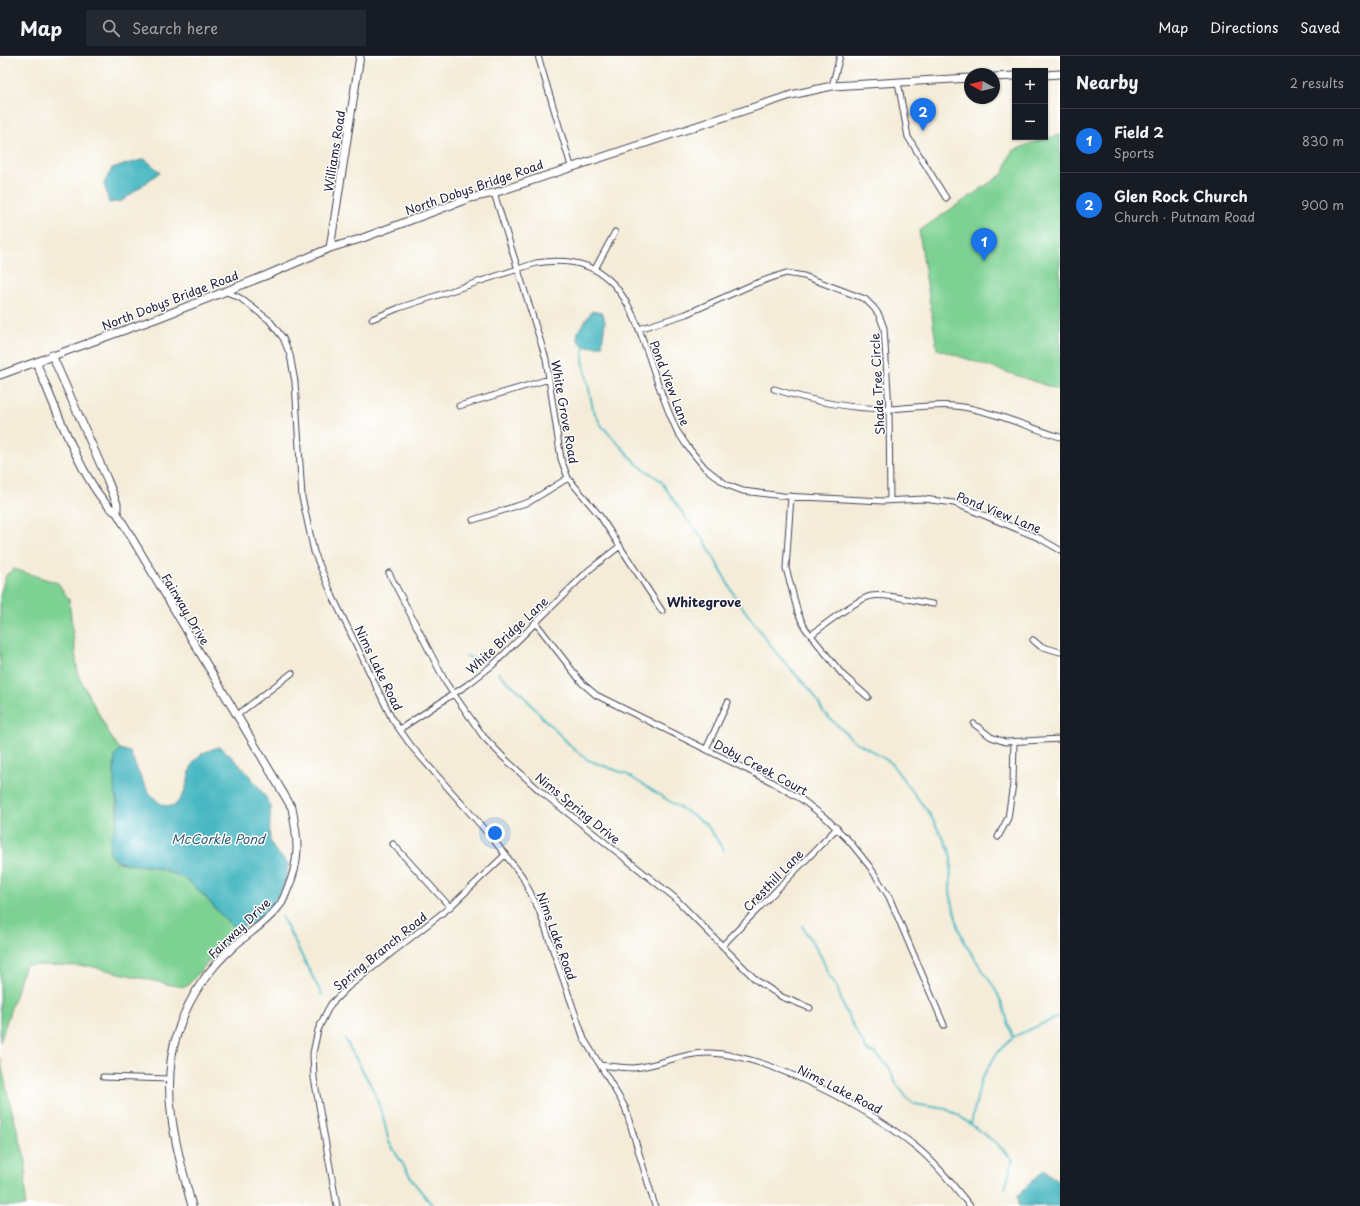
<!DOCTYPE html>
<html lang="en">
<head>
<meta charset="utf-8">
<style>
	:root { --surface:#171b24; --page:#242831; --text:#f1f3f6; --muted:#9ea1a6; --line:#363941; --accent:#1a73e8 }
	body { margin:0; font-family:"Playpen Sans",sans-serif; background:var(--page); color:var(--text) }
	.controls { position:absolute; right:12px; top:12px; display:grid; overflow:hidden; border-radius:0px; box-shadow:0 1px 3px #0004 }
	.controls button { width:36px; height:36px; display:grid; place-items:center; padding:0; border:0; border-bottom:1px solid var(--line); background:var(--surface); color:var(--text); font:20px sans-serif }
	.compass { position:absolute; left:964px; top:12px; width:36px; height:36px; border-radius:50%; background:var(--surface); box-shadow:0 1px 3px #0004; rotate:278deg }
	.you { position:absolute; left:495px; top:777px; width:14px; height:14px; margin:-10px; border:3px solid #fff; border-radius:50%; background:#1a73e8; box-shadow:0 0 0 6px #1a73e833 }
	.badge { display:grid; place-items:center; width:26px; height:26px; border-radius:50%; background:var(--accent); color:#fff; font-size:13px; font-weight:700 }
	.pin { position:absolute; translate:-50% -33px; filter:drop-shadow(0 1px 2px #0008) }
	.pin::after { content:''; position:absolute; top:21px; width:14px; height:12px; background:inherit; clip-path:polygon(0 0,100% 0,50% 100%) }
	.list { margin:0; padding:0; list-style:none }
	h2 { display:flex; justify-content:space-between; align-items:center; height:52px; margin:0; padding:0 16px; font-size:17px }
	h2 small { font-size:13px; font-weight:400; color:var(--muted) }
	.list li { display:grid; grid-template-columns:26px 1fr auto; gap:12px; align-items:center; box-sizing:border-box; height:64px; padding:0 16px; border-top:1px solid var(--line) }
	.list b { display:block; font-size:15px; white-space:nowrap }
	.list p { margin:0; font-size:13px; white-space:nowrap; color:var(--muted) }
	.list em { font-size:13px; font-style:normal; color:var(--muted) }
	.icon { flex:none; width:22px; height:22px; fill:none; stroke:currentColor; stroke-width:2; stroke-linecap:round; stroke-linejoin:round }
	.map { position:relative; flex:none; width:1060px; height:1150px; overflow:hidden }
	header { display:flex; align-items:center; gap:24px; box-sizing:border-box; height:56px; padding:0 20px; background:var(--surface); border-bottom:1px solid var(--line) }
	header strong { font-size:19px }
	nav { display:flex; gap:22px; margin-inline-start:auto; font-size:14px }
	.search { width:280px; height:36px; background:var(--page); display:flex; align-items:center; gap:10px; box-sizing:border-box; padding:0 14px; border-radius:0px; color:var(--muted); font-size:15px }
	main { display:flex }
	aside { flex:1; background:var(--surface) }
	.map>svg:first-child { display:block }
</style>
</head>
<body>
<header>
<strong>Map</strong>
<div class="search"><svg class="icon" aria-label="search" viewBox="0 0 24 24"><circle cx="10" cy="10" r="6"/><path d="M15 15l6 6"/></svg>Search here</div>
<nav><a>Map</a><a>Directions</a><a>Saved</a></nav>
</header>
<main>
<div class="map">
<svg width="1060" height="1150" viewBox="0 0 1060 1150">
	<rect width="100%" height="100%" fill="#fff"/>
	<filter id="ink" filterUnits="userSpaceOnUse"><feTurbulence type="fractalNoise" baseFrequency=".025" numOctaves="2"/><feDisplacementMap in="SourceGraphic" scale="8" xChannelSelector="R" yChannelSelector="G"/><feConvolveMatrix kernelMatrix="1 2 1 2 8 2 1 2 1" color-interpolation-filters="sRGB"/></filter>
	<filter id="wash" filterUnits="userSpaceOnUse"><feTurbulence type="fractalNoise" baseFrequency=".012" numOctaves="4" result="noise"/><feDisplacementMap in="SourceGraphic" scale="16" xChannelSelector="R" yChannelSelector="G"/><feGaussianBlur stdDeviation="0.9" result="paint"/><feColorMatrix in="noise" values="0 0 0 0 0 0 0 0 0 0 0 0 0 0 0 0 0 1.4 0 .05"/><feComposite in="paint" operator="in"/></filter>
	<g filter="url(#wash)">
		<rect width="100%" height="100%" fill="#f4ecd8"/>
		<path fill="#7dd193" stroke="#507a67" d="M 1060,79 L 1060,334 L 937,293 L 919,175 L 1004,117 L 1007,107 L 1012,95 L 1040,84 Z
			M 14,513 L 58,527 L 69,544 L 78,619 L 111,681 L 120,693 C 108,710 118,742 117,762 C 117,770 110,781 111,789 C 112,794 115,800 117,806 C 145,810 177,812 198,834 C 212,847 221,863 238,873 L 186,931 L 171,929 L 89,910 L 25,909 L 0,986 L 0,539 L 6,519 Z
			M 0,1002 L 9,1044 L 26,1106 L 25,1150 L 0,1150 Z"/>
		<path fill="#49b8c2" stroke="#366d7e" d="M 145,103 L 160,116 L 122,145 L 109,147 L 104,127 L 112,112 Z
			M 592,255 L 603,257 L 605,266 L 602,290 L 584,291 L 577,283 L 578,275 Z
			M 219,691 C 230,696 269,739 270,751 C 272,763 266,781 273,791 C 276,797 283,802 288,807 C 289,834 263,867 238,873 C 215,859 204,831 179,820 C 173,817 166,814 159,812 C 142,807 123,812 110,799 L 110,787 L 117,765 L 118,750 L 114,731 L 115,700 L 120,693 L 130,696 C 137,713 145,737 161,748 C 164,750 170,750 174,750 C 199,727 176,702 219,691 Z
			M 1044,1114 L 1060,1127 L 1060,1150 L 1019,1150 L 1018,1139 Z"/>
		<g fill="none" stroke-linecap="round" stroke-linejoin="round">
			<path stroke="#49b8c2" stroke-width="2" d="M 584,291 L 583,304 L 593,353 L 601,369 L 638,409 L 660,424 L 684,459 L 704,484 L 737,544 L 777,598 L 813,637 L 824,657 L 853,684 L 890,706 L 929,757 L 949,793 L 951,803 L 950,837 L 958,870 L 965,888 L 994,931 L 1002,947 L 1013,981
				M 466,600 L 486,607
				M 498,617 L 521,637 L 543,662 L 575,694 L 588,704 L 626,718 L 698,763 L 707,769 L 724,794
				M 282,861 L 322,939
				M 802,870 L 822,902 L 828,918 L 836,929 L 845,954 L 861,984 L 867,994 L 876,998 L 889,1011 L 895,1026 L 907,1042 L 914,1048 L 946,1053 L 958,1059 L 996,1087 L 1013,1104 L 1005,1132
				M 345,983 L 374,1035 L 383,1061 L 389,1086 L 415,1128 L 433,1150
				M 971,1068 L 981,1024 L 997,997 L 1013,981 L 1060,960"/>
		</g>
	</g>
	<g filter="url(#ink)">
		<g fill="none" stroke-linecap="round" stroke-linejoin="round">
			<g stroke="#424053" stroke-width="7">
				<path id="street" d="M 538,0 L 571,110
					M 898,26 L 908,81 L 946,142
					M 832,30 L 840,0
					M 494,137 L 546,303 L 561,403 L 568,422 L 600,460 L 662,555
					M 595,213 L 615,176
					M 225,235 L 240,242 L 269,264 L 283,282 L 290,299 L 295,326 L 302,441 L 314,496 L 333,541 L 392,663 L 412,691 L 492,782 L 522,820 L 539,854 L 584,983 L 600,1009 C 610,1010 622,1012 633,1012 C 659,1010 683,996 710,997 C 769,999 869,1053 915,1090 C 936,1107 953,1129 970,1150
					M 372,263 L 399,252 L 536,207 C 610,195 629,242 649,301 C 657,326 666,351 677,375 L 687,390 L 705,412 L 727,429 L 743,435 L 783,440 L 883,445 L 924,443 L 954,447 L 1039,482 L 1060,494
					M 639,273 L 686,258 L 754,228 L 786,217 L 804,220 L 865,243 L 874,252 L 879,259 L 884,272 L 889,353 L 890,444
					M 774,333 C 811,345 851,353 891,353 C 912,352 934,348 955,350 C 986,353 1029,371 1060,381
					M 459,350 L 549,323
					M 791,440 L 786,512 L 798,557 L 805,572 L 842,618 L 868,641
					M 473,464 L 529,446 L 568,422
					M 389,517 L 446,627 L 483,680 L 504,702 L 540,735 L 674,841 L 756,924 L 782,941 L 810,952
					M 535,566 L 582,627 L 596,639 L 772,726 L 801,743 L 827,763 L 850,786 L 870,811 L 889,841 L 944,969
					M 811,579 C 824,569 857,543 871,540 C 886,537 918,546 933,548
					M 1033,584 L 1040,590 L 1060,596
					M 237,659 L 292,617
					M 974,668 L 991,681 L 1005,686 L 1060,683
					M 400,673 L 467,629 L 494,608 L 589,514 L 620,490
					M 706,693 L 728,646
					M 998,781 L 1008,762 L 1013,728 L 1014,686
					M 393,788 L 450,851
					M 723,889 L 837,772
					M 600,1009 L 625,1051 L 655,1150
					M 103,1021 L 170,1023
					M 337,1150 L 314,1022 L 313,997 L 318,974 L 327,955 L 331,948 L 348,931 L 450,851 L 506,798"/>
			</g>
			<g stroke="#424053" stroke-width="9">
				<path id="secondary" d="M 1045,19 L 1060,18
					M 994,21 L 1015,20
					M 330,192 L 360,0
					M 52,299 L 107,423 L 117,448 L 117,457
					M 36,306 C 51,340 87,440 117,457 L 292,752 C 298,783 301,804 287,834 C 285,839 283,846 279,850 C 267,866 249,877 234,890 C 208,913 187,944 177,978 C 159,1034 177,1095 192,1150
					M 0,319 L 158,262 L 267,219 L 330,192 L 360,183 L 470,142 L 494,137 L 791,39 L 832,30 L 970,22"/>
			</g>
			<use href="#street" stroke="#fff" stroke-width="5"/>
			<use href="#secondary" stroke="#fff" stroke-width="7"/>
		</g>
	</g>
	<g text-anchor="middle" dominant-baseline="central" stroke-width="3" stroke-linejoin="round" paint-order="stroke">
		<g font-size="12" fill="#22223b" stroke="#fff">
			<text transform="translate(334 95) rotate(-81)">Williams Road</text>
			<text transform="translate(474 131) rotate(-19)">North Dobys Bridge Road</text>
			<text transform="translate(170 244) rotate(-21)">North Dobys Bridge Road</text>
			<text transform="translate(670 327) rotate(69)">Pond View Lane</text>
			<text transform="translate(877 328) rotate(-93)">Shade Tree Circle</text>
			<text transform="translate(565 356) rotate(80)">White Grove Road</text>
			<text transform="translate(999 456) rotate(22)">Pond View Lane</text>
			<text transform="translate(186 553) rotate(59)">Fairway Drive</text>
			<text transform="translate(507 579) rotate(-43)">White Bridge Lane</text>
			<text transform="translate(379 612) rotate(64)">Nims Lake Road</text>
			<text transform="translate(761 711) rotate(28)">Doby Creek Court</text>
			<text transform="translate(578 752) rotate(39)">Nims Spring Drive</text>
			<text transform="translate(773 824) rotate(-46)">Cresthill Lane</text>
			<text transform="translate(239 872) rotate(-44)">Fairway Drive</text>
			<text transform="translate(557 880) rotate(70)">Nims Lake Road</text>
			<text transform="translate(380 895) rotate(-39)">Spring Branch Road</text>
			<text transform="translate(840 1033) rotate(27)">Nims Lake Road</text>
		</g>
		<g font-size="13" font-weight="bold" fill="#22223b" stroke="#fff">
			<text x="704" y="545">Whitegrove</text>
		</g>
		<g font-size="13" font-style="italic" fill="#325e71" stroke="#fff">
			<text x="218" y="782">McCorkle Pond</text>
		</g>
	</g>
</svg>
<div class="controls">
<button>+</button>
<button>−</button>
</div>
<svg class="compass" viewBox="-18 -18 36 36"><path d="M0-13l5 13h-10z" fill="#e53935"/><path d="M0 13l5-13h-10z" fill="#9ea1a6"/></svg>
<div class="you"></div>
<div class="pin badge" style="left:984px;top:205px">1</div>
<div class="pin badge" style="left:923px;top:75px">2</div>
</div>
<aside>
<h2>Nearby<small>2 results</small></h2>
<ul class="list">
<li><span class="badge">1</span><div><b>Field 2</b><p>Sports</p></div><em>830 m</em></li>
<li><span class="badge">2</span><div><b>Glen Rock Church</b><p>Church · Putnam Road</p></div><em>900 m</em></li>
</ul>
</aside>
</main>
</body>
</html>
